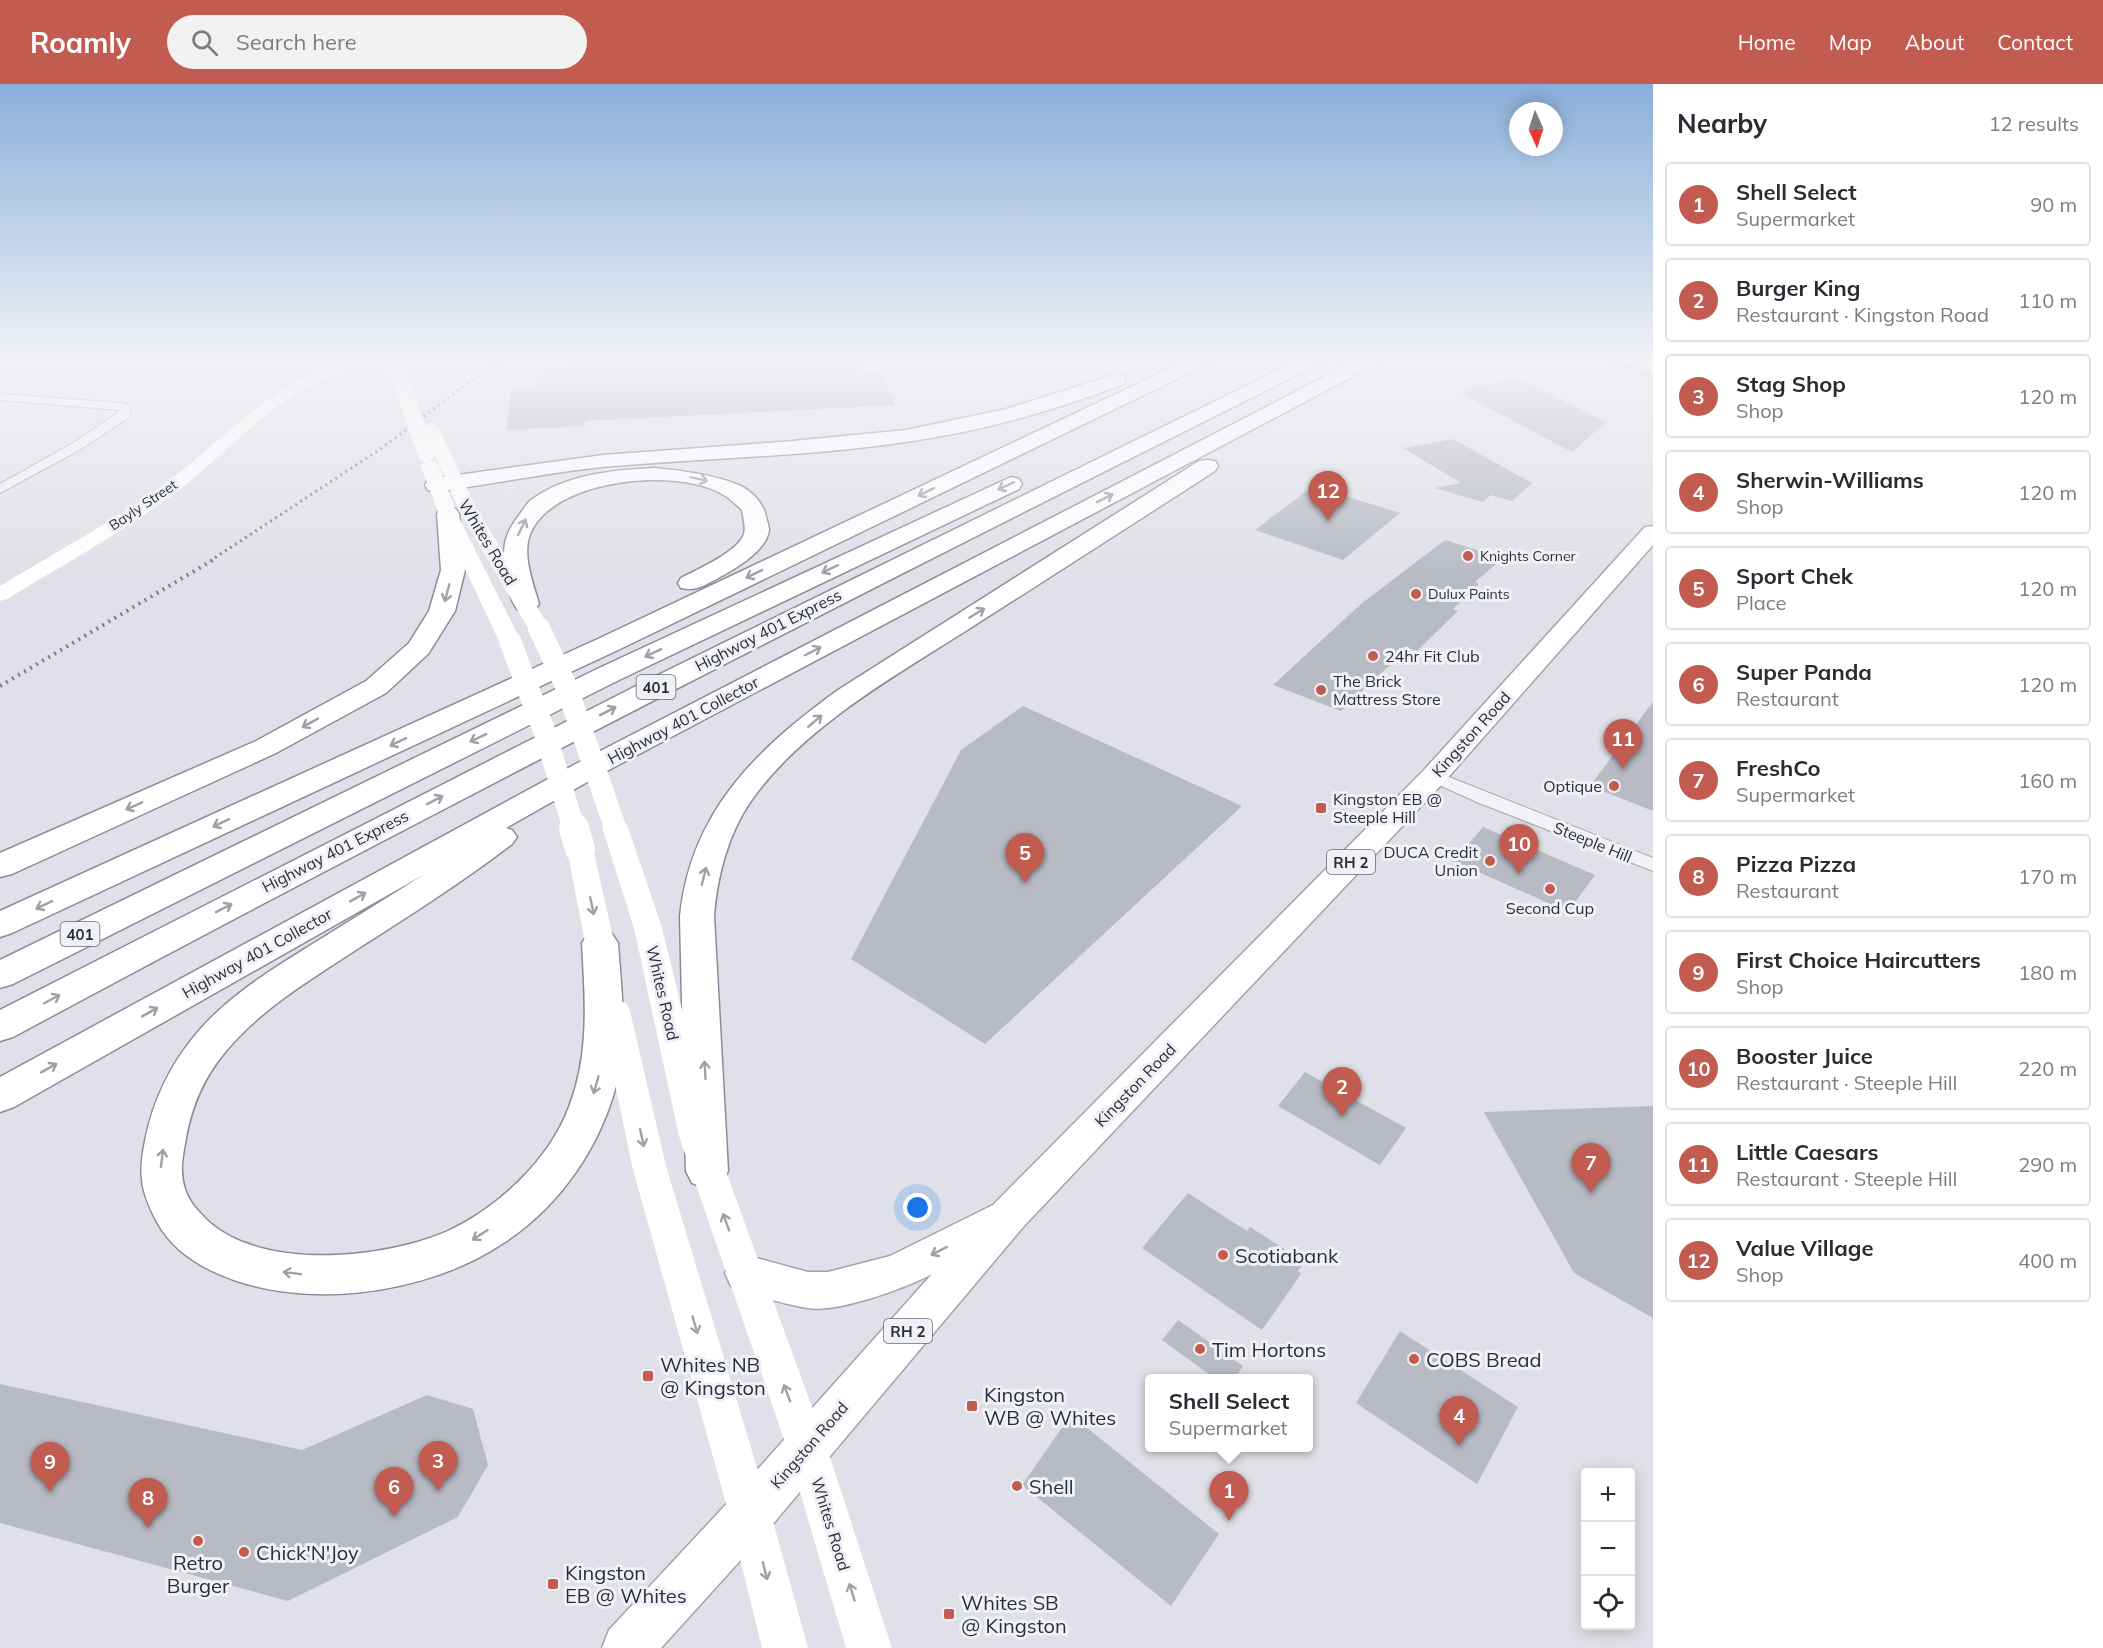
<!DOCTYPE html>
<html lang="en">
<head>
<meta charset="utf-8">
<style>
	:root { --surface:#fff; --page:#f2f2f3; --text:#2b2b33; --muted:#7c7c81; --line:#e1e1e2; --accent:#c25b50 }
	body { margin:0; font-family:Mulish,sans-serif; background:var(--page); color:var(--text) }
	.controls { position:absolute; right:18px; bottom:18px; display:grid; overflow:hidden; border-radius:6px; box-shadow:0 3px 15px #0003 }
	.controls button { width:54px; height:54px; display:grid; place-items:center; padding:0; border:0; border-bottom:2px solid var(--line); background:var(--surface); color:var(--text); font:30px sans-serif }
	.compass { position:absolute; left:1509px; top:18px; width:54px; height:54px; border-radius:50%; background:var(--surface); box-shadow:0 3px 15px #0003; rotate:177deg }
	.you { position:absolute; left:918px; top:1124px; width:21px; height:21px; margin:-15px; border:4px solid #fff; border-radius:50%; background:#1a73e8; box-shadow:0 0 0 9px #1a73e833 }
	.badge { display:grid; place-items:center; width:39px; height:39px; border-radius:50%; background:var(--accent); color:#fff; font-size:20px; font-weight:700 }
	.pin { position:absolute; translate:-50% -50px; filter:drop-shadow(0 2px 3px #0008) }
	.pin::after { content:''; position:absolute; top:32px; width:21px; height:18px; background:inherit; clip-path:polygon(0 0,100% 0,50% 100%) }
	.popup { position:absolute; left:1145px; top:1290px; width:168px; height:78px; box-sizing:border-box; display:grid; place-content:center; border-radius:6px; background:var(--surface); filter:drop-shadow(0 2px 4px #0005); font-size:20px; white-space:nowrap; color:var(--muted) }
	.popup b { font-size:22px; color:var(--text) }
	.popup::after { content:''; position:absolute; left:50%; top:100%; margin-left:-12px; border:12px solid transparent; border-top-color:var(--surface) }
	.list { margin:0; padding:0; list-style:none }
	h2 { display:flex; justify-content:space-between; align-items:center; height:78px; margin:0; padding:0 24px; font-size:26px }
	h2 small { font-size:20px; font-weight:400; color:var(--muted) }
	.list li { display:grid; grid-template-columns:39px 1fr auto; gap:18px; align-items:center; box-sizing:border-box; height:84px; margin:0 12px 12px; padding:0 12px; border:2px solid var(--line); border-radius:6px }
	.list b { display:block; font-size:22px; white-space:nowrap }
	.list p { margin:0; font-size:20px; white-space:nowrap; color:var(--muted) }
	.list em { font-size:20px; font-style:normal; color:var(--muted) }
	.icon { flex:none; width:33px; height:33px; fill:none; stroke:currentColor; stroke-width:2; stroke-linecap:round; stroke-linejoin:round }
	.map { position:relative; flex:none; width:1653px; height:1564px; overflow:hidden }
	header { display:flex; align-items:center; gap:36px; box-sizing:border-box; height:84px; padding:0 30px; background:var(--accent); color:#fff }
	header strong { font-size:28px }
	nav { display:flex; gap:33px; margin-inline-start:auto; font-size:21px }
	.search { width:420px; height:54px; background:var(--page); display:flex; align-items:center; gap:15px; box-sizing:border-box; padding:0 21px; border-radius:33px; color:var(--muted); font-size:22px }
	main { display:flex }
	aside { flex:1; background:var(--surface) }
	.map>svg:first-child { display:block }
</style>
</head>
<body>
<header>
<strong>Roamly</strong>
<div class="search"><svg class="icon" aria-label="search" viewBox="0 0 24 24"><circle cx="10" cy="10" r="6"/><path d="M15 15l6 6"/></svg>Search here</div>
<nav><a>Home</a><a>Map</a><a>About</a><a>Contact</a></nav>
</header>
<main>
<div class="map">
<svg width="1653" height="1564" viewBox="0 0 1653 1564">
	<rect width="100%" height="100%" fill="#e0e1e8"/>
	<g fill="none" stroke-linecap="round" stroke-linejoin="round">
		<path stroke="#9ea7c5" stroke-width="4.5" d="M 1609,274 L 1653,293"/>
	</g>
	<path fill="#b8bac4" d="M 642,274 L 858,274 L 863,289 L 881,288 L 895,321 L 585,337 L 585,342 L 506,346 L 512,305 L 536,304 L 538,285 L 581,283 L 582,276 Z
		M 1519,295 L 1606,338 L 1572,368 L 1459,308 L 1472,306 L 1468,303 Z
		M 1453,355 L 1532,399 L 1512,417 L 1491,411 L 1483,418 L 1435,404 L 1461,399 L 1403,364 Z
		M 1313,402 L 1400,429 L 1343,476 L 1255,446 Z
		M 1445,456 L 1503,474 L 1475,498 L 1479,500 L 1453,525 L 1458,527 L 1417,567 L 1408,564 L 1341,627 L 1273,601 L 1361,520 Z
		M 1653,618 L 1653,727 L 1590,702 Z
		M 1023,622 L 1242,722 L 985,960 L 851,875 L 961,666 Z
		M 1483,743 L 1595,791 L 1568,828 L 1454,777 Z
		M 1305,988 L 1406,1044 L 1380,1081 L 1278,1022 Z
		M 1653,1022 L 1653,1234 L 1574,1189 L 1484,1028 Z
		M 1188,1109 L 1247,1147 L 1250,1143 L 1305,1178 L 1298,1187 L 1301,1190 L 1262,1246 L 1142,1164 Z
		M 1178,1236 L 1243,1282 L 1235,1294 L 1214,1294 L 1162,1256 Z
		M 1400,1247 L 1518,1323 L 1477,1400 L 1356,1319 Z
		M 0,1300 L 302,1366 L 427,1311 L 473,1325 L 488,1381 L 458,1433 L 288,1517 L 0,1439 Z
		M 1071,1331 L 1219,1450 L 1171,1522 L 1022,1401 Z"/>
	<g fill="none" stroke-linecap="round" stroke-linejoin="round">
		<g stroke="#a6a7b2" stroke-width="2">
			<path id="street" d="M 0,310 L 122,319 L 126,320 L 131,326 L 128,334 L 81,365 L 0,409 L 0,400 L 73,359 L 118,329 L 119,326 L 0,316 Z
				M 1434,687 L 1653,774 L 1653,787 L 1479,719 L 1428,696 L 1425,692 L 1428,688 Z"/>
		</g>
		<g stroke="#a1a3b3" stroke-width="3">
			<path id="primary" d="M 1653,442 L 1653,461 L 1444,698 L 1024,1142 L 767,1447 L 661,1564 L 602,1564 L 609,1546 L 733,1413 L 932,1190 C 904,1205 837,1229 807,1224 C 782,1220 755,1211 731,1202 L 725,1189 L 731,1176 L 745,1171 L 808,1188 L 828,1188 L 890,1172 L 993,1121 L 1424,686 L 1645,443 Z"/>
		</g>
		<g stroke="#898c9d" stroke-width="3">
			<path id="highway" d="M 1192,274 L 1215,274 L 1212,278 L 618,566 L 12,849 L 0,853 L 0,827 L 600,554 Z
				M 1303,274 L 1326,274 L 1323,278 C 884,497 446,720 13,953 L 0,957 L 0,926 L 646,597 Z
				M 1361,274 L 1383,274 L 1380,278 L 605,688 L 506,744 L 512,746 L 517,753 L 512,760 C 461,799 406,834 351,869 C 307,898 260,926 226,967 C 204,993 192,1021 186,1054 C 183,1071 179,1087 185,1105 C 189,1118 198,1127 208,1137 C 263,1187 384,1175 448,1147 C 499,1123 549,1076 569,1023 C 590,969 585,915 582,859 L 588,850 L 600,847 L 612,850 L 618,859 C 621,905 628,952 617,998 C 601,1062 560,1122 505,1158 C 426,1212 296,1229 210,1186 C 188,1175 169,1160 157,1138 C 141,1108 138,1091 145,1057 C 153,1016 170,981 197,949 C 228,912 271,886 311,861 C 349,837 387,814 425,790 L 14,1023 L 0,1028 L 0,993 L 583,676 Z
				M 1117,290 L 1124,292 L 1126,296 L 1124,300 C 1053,327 980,348 905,358 C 805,373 703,374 602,383 C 546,389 491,400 436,408 L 428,406 L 425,401 L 428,396 L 436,394 L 603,371 L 793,357 L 906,346 L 1006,325 Z
				M 1207,376 L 1215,377 L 1218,382 L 1215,387 C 1136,438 1057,489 978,539 C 902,588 804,641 751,717 C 728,750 717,793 714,832 L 728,1087 L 722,1099 L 707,1104 L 692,1099 L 686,1087 L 680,832 C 691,727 757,665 838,606 L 1199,377 Z
				M 655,384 C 683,387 710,390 736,400 C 750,405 764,419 766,433 C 767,437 769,442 769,446 C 767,466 735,485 720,493 C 707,500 696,508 681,504 L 678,499 L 681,494 C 698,485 738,468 744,450 C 746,443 743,433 742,426 C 736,421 731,415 724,411 C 678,383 556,394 531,448 C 521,469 533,499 539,520 L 535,525 L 526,528 L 517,525 C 509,514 506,495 505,481 C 502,462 506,449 517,434 C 522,428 526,420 531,416 C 567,390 613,386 655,384 Z
				M 1011,393 L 1019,395 L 1022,400 L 1019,405 L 617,597 L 13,900 L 0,904 L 0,876 L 597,585 Z
				M 448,423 L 456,425 L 459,430 L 465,486 L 455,527 L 428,570 L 386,609 L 276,669 L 12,790 L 0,793 L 0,769 L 256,657 L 366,597 L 409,559 L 429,527 L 441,486 L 437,430 L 440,425 Z"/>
		</g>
		<use href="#street" fill="#f3f3f7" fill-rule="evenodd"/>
		<path fill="#fff" fill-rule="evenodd" d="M 355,274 L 396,274 L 409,298 L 401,303 L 395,301 L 381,274 L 379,277 C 360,282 341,286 323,295 C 266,321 223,373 174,410 C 121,449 63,481 7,515 L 0,517 L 0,502 C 53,470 108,440 159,404 C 222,359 276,291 355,274 Z
			M 431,339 L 439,344 L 477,426 L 550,544 L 547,549 L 539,550 L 531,549 L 459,426 L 423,344 Z
			M 430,377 L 436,378 L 439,382 L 457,430 L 521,557 L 518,562 L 510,564 L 502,562 L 499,557 L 439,430 L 421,382 L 424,378 Z
			M 615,735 L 624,737 L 628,743 L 662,844 L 713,1052 L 827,1364 L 892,1564 L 846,1564 L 787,1364 L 679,1052 L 634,844 L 602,743 L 606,737 Z
			M 580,756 L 589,759 L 593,765 L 620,884 L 615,891 L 605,895 L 595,891 L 590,884 L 567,765 L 571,759 Z
			M 615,916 L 626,919 L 630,927 L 666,1082 L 771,1430 L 808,1564 L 762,1564 L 729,1430 L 632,1082 L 600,927 L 604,919 Z"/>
		<use href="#primary" fill="#fff" fill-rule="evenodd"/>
		<use href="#highway" fill="#fff" fill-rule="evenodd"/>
		<path stroke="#7b7e90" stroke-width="3" stroke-dasharray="2 4" stroke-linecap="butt" d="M 210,477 L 382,364 L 501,274"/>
		<path stroke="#7b7e90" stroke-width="4" stroke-dasharray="2 5" stroke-linecap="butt" d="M 0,602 L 213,476"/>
		<path stroke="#fff" stroke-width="17" d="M 401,298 L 426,369"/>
		<path stroke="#fff" stroke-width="22" d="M 539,544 L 567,604 L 615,743
			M 510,557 L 546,652 L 574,745"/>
		<path stroke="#fff" stroke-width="30" d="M 574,744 L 580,765"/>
	</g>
	<defs><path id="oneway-shaft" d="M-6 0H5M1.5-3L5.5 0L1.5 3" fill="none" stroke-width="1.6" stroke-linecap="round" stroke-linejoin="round" transform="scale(1.5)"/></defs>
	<g stroke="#9fa0a8">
		<use href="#oneway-shaft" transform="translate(699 395) rotate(12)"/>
		<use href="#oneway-shaft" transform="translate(1006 402) rotate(155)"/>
		<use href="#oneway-shaft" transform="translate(926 408) rotate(154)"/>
		<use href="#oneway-shaft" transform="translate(1105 414) rotate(-27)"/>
		<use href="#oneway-shaft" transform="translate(522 443) rotate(-64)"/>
		<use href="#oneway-shaft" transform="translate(830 485) rotate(155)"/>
		<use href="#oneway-shaft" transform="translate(754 490) rotate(154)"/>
		<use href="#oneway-shaft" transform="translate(447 509) rotate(105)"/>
		<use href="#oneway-shaft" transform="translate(977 529) rotate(-32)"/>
		<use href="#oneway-shaft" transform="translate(813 567) rotate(-28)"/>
		<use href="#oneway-shaft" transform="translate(653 569) rotate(155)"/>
		<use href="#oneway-shaft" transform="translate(608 627) rotate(-27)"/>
		<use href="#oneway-shaft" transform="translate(815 637) rotate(-41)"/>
		<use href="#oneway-shaft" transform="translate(310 639) rotate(151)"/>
		<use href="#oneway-shaft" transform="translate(478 654) rotate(154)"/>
		<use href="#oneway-shaft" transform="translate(398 658) rotate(155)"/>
		<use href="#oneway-shaft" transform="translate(435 716) rotate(-27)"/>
		<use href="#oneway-shaft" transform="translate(134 722) rotate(156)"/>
		<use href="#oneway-shaft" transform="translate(221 739) rotate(155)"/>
		<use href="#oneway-shaft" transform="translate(704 792) rotate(-76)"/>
		<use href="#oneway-shaft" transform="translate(358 813) rotate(-29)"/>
		<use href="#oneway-shaft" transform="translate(44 821) rotate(155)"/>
		<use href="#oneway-shaft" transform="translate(592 822) rotate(78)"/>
		<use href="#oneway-shaft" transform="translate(224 824) rotate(-27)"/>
		<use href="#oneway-shaft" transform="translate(52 915) rotate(-28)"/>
		<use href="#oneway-shaft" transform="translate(150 928) rotate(-29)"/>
		<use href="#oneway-shaft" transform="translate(49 984) rotate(-29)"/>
		<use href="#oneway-shaft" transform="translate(705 986) rotate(-93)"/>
		<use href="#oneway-shaft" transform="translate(596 1001) rotate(106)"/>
		<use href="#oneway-shaft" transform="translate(642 1054) rotate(78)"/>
		<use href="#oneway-shaft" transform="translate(162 1074) rotate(-83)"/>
		<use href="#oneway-shaft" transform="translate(726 1138) rotate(-110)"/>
		<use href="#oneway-shaft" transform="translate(480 1151) rotate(147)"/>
		<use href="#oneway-shaft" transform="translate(939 1167) rotate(153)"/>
		<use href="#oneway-shaft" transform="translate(292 1189) rotate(-173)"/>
		<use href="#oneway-shaft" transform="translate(695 1241) rotate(74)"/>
		<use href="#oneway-shaft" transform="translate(787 1309) rotate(-111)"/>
		<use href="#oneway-shaft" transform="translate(765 1487) rotate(76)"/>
		<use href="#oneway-shaft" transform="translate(852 1508) rotate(-107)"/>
	</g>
	<linearGradient id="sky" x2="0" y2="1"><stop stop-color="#8aafda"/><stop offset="0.56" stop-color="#f1f2f5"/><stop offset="1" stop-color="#f1f2f5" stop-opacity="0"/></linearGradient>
	<rect width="1653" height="493" fill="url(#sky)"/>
	<g fill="#c25b50" stroke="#f0f1f6" stroke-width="2">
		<circle cx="1468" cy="472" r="6"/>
		<circle cx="1416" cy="510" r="6"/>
		<circle cx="1373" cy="572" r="6"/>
		<circle cx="1321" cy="606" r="6"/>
		<circle cx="1614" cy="702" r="6"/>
		<rect x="1315" y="718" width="12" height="12" rx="3"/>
		<circle cx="1490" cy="777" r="6"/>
		<circle cx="1550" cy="805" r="6"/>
		<circle cx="1223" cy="1171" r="6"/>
		<circle cx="1200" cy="1265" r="6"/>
		<circle cx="1414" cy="1275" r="6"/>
		<rect x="642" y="1286" width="12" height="12" rx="3"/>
		<rect x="966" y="1316" width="12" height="12" rx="3"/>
		<circle cx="1017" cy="1402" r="6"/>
		<circle cx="198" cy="1457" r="6"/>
		<circle cx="244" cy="1468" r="6"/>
		<rect x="547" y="1494" width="12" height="12" rx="3"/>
		<rect x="943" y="1524" width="12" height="12" rx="3"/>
	</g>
	<g text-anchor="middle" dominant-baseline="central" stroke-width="6" stroke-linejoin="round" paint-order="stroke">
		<g font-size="14" fill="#2a2d3e" stroke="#f0f1f6">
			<text transform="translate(143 421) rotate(-34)">Bayly Street</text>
		</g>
		<g font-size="14" fill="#2a2d3e" stroke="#f0f1f6" text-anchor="start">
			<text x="1480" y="472">Knights Corner</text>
			<text x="1428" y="510">Dulux Paints</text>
		</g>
		<g fill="#f0f1f6" stroke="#656875" stroke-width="1.5">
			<rect x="636.5" y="591" width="39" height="24" rx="4.5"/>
			<rect x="1327" y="766" width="48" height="24" rx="4.5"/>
			<rect x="60.5" y="838" width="39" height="24" rx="4.5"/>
			<rect x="884" y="1235" width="48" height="24" rx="4.5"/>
		</g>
		<g font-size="15" font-weight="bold" fill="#2a2d3e">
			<text x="656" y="603">401</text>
			<text x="1351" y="778">RH 2</text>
			<text x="80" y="850">401</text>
			<text x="908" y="1247">RH 2</text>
		</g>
		<g font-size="16" fill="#2a2d3e" stroke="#f0f1f6">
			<text transform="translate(488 458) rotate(59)">Whites Road</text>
			<text transform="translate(768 546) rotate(-27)">Highway 401 Express</text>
			<text transform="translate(683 636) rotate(-28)">Highway 401 Collector</text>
			<text transform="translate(1471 650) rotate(-48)">Kingston Road</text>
			<text transform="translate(1593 758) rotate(22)">Steeple Hill</text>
			<text transform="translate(335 767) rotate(-27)">Highway 401 Express</text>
			<text transform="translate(257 869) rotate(-29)">Highway 401 Collector</text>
			<text transform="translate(663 909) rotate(77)">Whites Road</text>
			<text transform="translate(1135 1001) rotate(-46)">Kingston Road</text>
			<text transform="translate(809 1361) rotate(-49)">Kingston Road</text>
			<text transform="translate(831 1440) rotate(73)">Whites Road</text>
		</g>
		<g font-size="16" fill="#2a2d3e" stroke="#f0f1f6" text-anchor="start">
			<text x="1385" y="572">24hr Fit Club</text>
			<text x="1333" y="597">The Brick<tspan x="1333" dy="18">Mattress Store</tspan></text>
			<text x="1602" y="702" text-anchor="end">Optique</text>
			<text x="1333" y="715">Kingston EB @<tspan x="1333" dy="18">Steeple Hill</tspan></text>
			<text x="1478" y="768" text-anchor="end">DUCA Credit<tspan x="1478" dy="18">Union</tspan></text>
			<text x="1550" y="824" text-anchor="middle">Second Cup</text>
		</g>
		<g font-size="20" fill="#2a2d3e" stroke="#f0f1f6" text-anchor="start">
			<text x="1235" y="1171">Scotiabank</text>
			<text x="1212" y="1265">Tim Hortons</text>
			<text x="1426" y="1275">COBS Bread</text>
			<text x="660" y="1280">Whites NB<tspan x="660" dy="23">@ Kingston</tspan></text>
			<text x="984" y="1310">Kingston<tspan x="984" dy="23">WB @ Whites</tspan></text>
			<text x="1029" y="1402">Shell</text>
			<text x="256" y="1468">Chick'N'Joy</text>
			<text x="198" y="1478" text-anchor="middle">Retro<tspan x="198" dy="23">Burger</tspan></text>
			<text x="565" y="1488">Kingston<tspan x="565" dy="23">EB @ Whites</tspan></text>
			<text x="961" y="1518">Whites SB<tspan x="961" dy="23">@ Kingston</tspan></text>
		</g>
	</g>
</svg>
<div class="controls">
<button>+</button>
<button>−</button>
<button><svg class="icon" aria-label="locate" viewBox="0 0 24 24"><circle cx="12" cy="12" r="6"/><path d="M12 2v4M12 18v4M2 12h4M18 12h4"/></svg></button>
</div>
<svg class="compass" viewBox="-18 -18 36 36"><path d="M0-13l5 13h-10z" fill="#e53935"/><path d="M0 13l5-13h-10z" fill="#7c7c81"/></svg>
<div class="you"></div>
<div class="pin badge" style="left:1229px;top:1437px">1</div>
<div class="popup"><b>Shell Select</b>Supermarket</div>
<div class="pin badge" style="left:1342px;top:1033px">2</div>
<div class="pin badge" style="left:438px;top:1407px">3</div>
<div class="pin badge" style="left:1459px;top:1362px">4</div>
<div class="pin badge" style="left:1025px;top:799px">5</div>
<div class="pin badge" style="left:394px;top:1433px">6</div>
<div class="pin badge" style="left:1591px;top:1109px">7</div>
<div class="pin badge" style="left:148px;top:1444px">8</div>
<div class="pin badge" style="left:50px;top:1408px">9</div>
<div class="pin badge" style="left:1519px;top:790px">10</div>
<div class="pin badge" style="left:1623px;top:685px">11</div>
<div class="pin badge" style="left:1328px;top:437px">12</div>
</div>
<aside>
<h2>Nearby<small>12 results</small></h2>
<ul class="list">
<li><span class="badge">1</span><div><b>Shell Select</b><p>Supermarket</p></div><em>90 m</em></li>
<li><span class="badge">2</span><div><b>Burger King</b><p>Restaurant · Kingston Road</p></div><em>110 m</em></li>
<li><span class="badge">3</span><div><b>Stag Shop</b><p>Shop</p></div><em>120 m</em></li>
<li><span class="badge">4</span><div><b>Sherwin-Williams</b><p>Shop</p></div><em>120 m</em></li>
<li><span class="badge">5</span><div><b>Sport Chek</b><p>Place</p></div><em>120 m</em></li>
<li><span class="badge">6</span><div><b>Super Panda</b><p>Restaurant</p></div><em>120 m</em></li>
<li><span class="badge">7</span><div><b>FreshCo</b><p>Supermarket</p></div><em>160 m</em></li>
<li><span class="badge">8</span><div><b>Pizza Pizza</b><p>Restaurant</p></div><em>170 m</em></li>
<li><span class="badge">9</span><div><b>First Choice Haircutters</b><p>Shop</p></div><em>180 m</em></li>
<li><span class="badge">10</span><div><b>Booster Juice</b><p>Restaurant · Steeple Hill</p></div><em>220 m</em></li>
<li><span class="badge">11</span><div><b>Little Caesars</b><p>Restaurant · Steeple Hill</p></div><em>290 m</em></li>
<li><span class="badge">12</span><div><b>Value Village</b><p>Shop</p></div><em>400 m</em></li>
</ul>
</aside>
</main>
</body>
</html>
